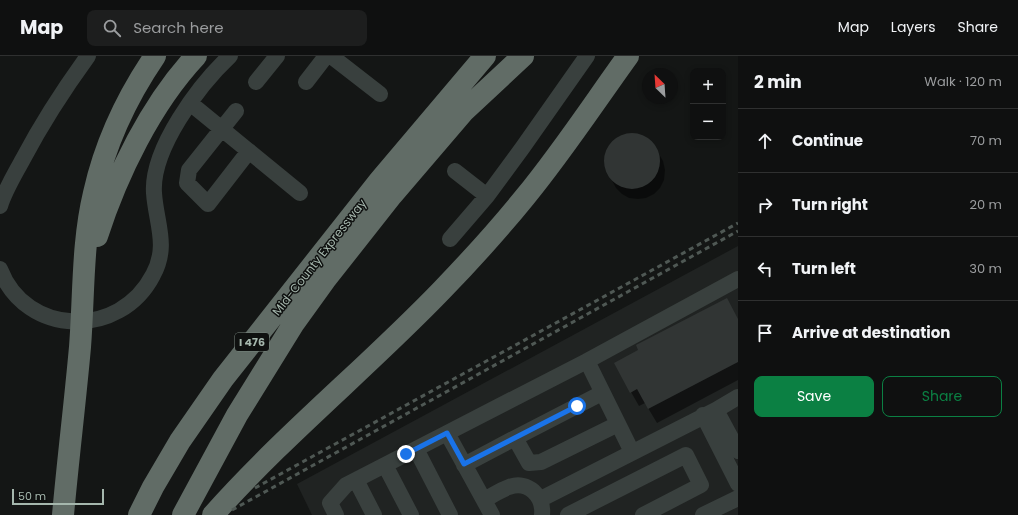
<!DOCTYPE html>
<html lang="en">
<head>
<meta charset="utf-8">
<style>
	:root { --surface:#0f1010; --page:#1d1e1e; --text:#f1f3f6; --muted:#9b9d9f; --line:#2f3030; --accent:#0b8043 }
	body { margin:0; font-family:Poppins,sans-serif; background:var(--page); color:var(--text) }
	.controls { position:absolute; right:12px; top:12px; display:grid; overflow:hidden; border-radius:8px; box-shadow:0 2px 6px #0003 }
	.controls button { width:36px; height:36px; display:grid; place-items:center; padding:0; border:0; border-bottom:1px solid var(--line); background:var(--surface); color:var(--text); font:20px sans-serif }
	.compass { position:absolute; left:642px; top:12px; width:36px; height:36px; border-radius:50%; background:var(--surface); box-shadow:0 2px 6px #0003; rotate:335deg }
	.scale { position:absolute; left:12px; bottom:10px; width:92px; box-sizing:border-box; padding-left:4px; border:2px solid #a5b7ad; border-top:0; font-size:11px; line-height:14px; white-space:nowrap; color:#a5b7ad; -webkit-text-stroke:3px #0f1110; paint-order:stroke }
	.stop { position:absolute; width:12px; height:12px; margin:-9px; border:3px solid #1a73e8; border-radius:50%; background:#fff }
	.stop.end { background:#1a73e8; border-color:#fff; box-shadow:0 1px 4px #0008 }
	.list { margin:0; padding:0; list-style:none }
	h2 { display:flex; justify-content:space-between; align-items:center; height:52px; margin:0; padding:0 16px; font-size:17px }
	h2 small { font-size:13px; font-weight:400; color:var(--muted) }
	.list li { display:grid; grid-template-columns:26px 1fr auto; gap:12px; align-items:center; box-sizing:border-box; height:64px; padding:0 16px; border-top:1px solid var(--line) }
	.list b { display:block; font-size:15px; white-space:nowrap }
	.list em { font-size:13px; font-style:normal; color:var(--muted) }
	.actions { display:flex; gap:8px; padding:12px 16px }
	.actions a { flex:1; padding:9px 0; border:1px solid var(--accent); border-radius:8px; text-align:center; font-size:14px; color:var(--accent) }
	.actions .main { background:var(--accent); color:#fff }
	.icon { flex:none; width:22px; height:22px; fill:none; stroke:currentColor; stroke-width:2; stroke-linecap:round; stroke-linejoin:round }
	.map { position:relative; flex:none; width:738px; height:459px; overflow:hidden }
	header { display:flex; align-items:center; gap:24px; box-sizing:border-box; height:56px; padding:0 20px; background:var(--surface); border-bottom:1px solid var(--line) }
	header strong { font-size:19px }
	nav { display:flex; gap:22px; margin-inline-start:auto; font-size:14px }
	.search { width:280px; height:36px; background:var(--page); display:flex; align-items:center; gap:10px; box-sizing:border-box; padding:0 14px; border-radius:8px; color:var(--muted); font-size:15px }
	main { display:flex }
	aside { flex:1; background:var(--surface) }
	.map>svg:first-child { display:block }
</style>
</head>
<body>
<header>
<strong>Map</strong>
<div class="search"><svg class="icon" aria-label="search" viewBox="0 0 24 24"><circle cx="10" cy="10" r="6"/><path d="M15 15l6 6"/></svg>Search here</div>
<nav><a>Map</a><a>Layers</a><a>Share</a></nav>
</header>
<main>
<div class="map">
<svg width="738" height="459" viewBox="0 0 738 459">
	<rect width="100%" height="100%" fill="#141615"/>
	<path fill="#202322" d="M 738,190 L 738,459 L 312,459 L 297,428 Z"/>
	<path fill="#0007" d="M 626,78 L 635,78 L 644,81 L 652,86 L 663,105 L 665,114 L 664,124 L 660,132 L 654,138 L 646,142 L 638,143 L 629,142 L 622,138 L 616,132 L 606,113 L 604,105 L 606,97 L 610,88 L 617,82 Z
		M 738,263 L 738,324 L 657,367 L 645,347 L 639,350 L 631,336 Z"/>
	<path fill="#313534" d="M604 105a28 28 0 1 1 56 0a28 28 0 1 1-56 0Z
		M 727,242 L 738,263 L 738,306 L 648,353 L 637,333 L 630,337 L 614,307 L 638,294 L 636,289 Z"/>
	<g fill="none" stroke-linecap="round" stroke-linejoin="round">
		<path stroke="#39403e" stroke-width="16" d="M 331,0 L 380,38
			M 256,26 L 277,0
			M 306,26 L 326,0
			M 190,47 L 300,137
			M 236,55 L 189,114 L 187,127 L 208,148 L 249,95
			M 455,115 L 487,140
			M 0,150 C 5,134 15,118 23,103 C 42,67 64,33 88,0
			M 450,183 L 487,140 L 523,91 L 587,0
			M 0,213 C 26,281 120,283 153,219 C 169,190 156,167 154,137 C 151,93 199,29 230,0
			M 587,305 L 632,396
			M 716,354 L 738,395
			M 703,359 L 738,428
			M 515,382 L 602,337
			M 416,393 L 450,459
			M 385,409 L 411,459
			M 464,409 L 515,382 L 529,407 L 541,406 L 618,368
			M 356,424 L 374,459
			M 541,443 L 716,354 L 738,341
			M 484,444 C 492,440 500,434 509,431 C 528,424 544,440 542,459
			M 336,459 L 330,447 L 346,429 L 447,377
			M 492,459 L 447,377 L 587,305 L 738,223
			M 568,459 L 686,399 L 701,429 L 643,459
			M 703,459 L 738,442"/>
		<path stroke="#616c66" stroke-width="22" d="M 97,180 C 117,118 151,48 196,0
			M 63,459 C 68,403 75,347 80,291 C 84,240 82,187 94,137 C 105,88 127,41 155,0
			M 139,459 L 153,431 L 180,385 L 223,323 L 380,124 L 485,0
			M 183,459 L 237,359 L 294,267 L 325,224 L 392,139 L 463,56 L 523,0
			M 213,459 C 284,379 368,311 442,234 C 471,204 499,173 525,141 C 562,96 594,47 628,0"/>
		<path stroke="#4f5854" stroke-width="3" stroke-dasharray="5 4" stroke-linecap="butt" d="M 255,432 L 738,167
			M 232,454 L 738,175"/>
	</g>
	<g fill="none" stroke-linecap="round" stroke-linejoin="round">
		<path stroke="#1a73e8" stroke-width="5" d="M 406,398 L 447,377 L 464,408 L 577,350"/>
	</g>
	<g text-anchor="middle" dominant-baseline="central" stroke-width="3" stroke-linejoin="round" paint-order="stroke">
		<rect fill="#0f1110" stroke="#78857e" stroke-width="1" x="235" y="277" width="34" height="18" rx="3"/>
		<g font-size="11" font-weight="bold" fill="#a5b7ad">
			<text x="252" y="286">I 476</text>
		</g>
		<g font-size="12" fill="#a5b7ad" stroke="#0f1110">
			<text transform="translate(319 201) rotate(-52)">Mid-County Expressway</text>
		</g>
	</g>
</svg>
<div class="controls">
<button>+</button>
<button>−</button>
</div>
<svg class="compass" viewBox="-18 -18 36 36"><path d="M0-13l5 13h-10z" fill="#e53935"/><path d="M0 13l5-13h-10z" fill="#9b9d9f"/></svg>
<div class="scale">50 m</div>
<div class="stop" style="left:577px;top:350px"></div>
<div class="stop end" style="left:406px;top:398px"></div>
</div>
<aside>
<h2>2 min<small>Walk · 120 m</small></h2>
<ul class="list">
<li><svg class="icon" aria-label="ahead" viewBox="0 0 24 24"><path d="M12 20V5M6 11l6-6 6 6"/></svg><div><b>Continue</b></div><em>70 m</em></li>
<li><svg class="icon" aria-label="right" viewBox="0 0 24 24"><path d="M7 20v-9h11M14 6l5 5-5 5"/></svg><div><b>Turn right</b></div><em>20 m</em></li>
<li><svg class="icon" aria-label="left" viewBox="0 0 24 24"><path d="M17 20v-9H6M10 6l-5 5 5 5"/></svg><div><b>Turn left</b></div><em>30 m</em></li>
<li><svg class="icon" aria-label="arrive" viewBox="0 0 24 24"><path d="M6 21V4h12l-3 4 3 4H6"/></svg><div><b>Arrive at destination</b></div></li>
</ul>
<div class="actions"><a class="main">Save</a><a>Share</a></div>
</aside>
</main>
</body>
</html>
